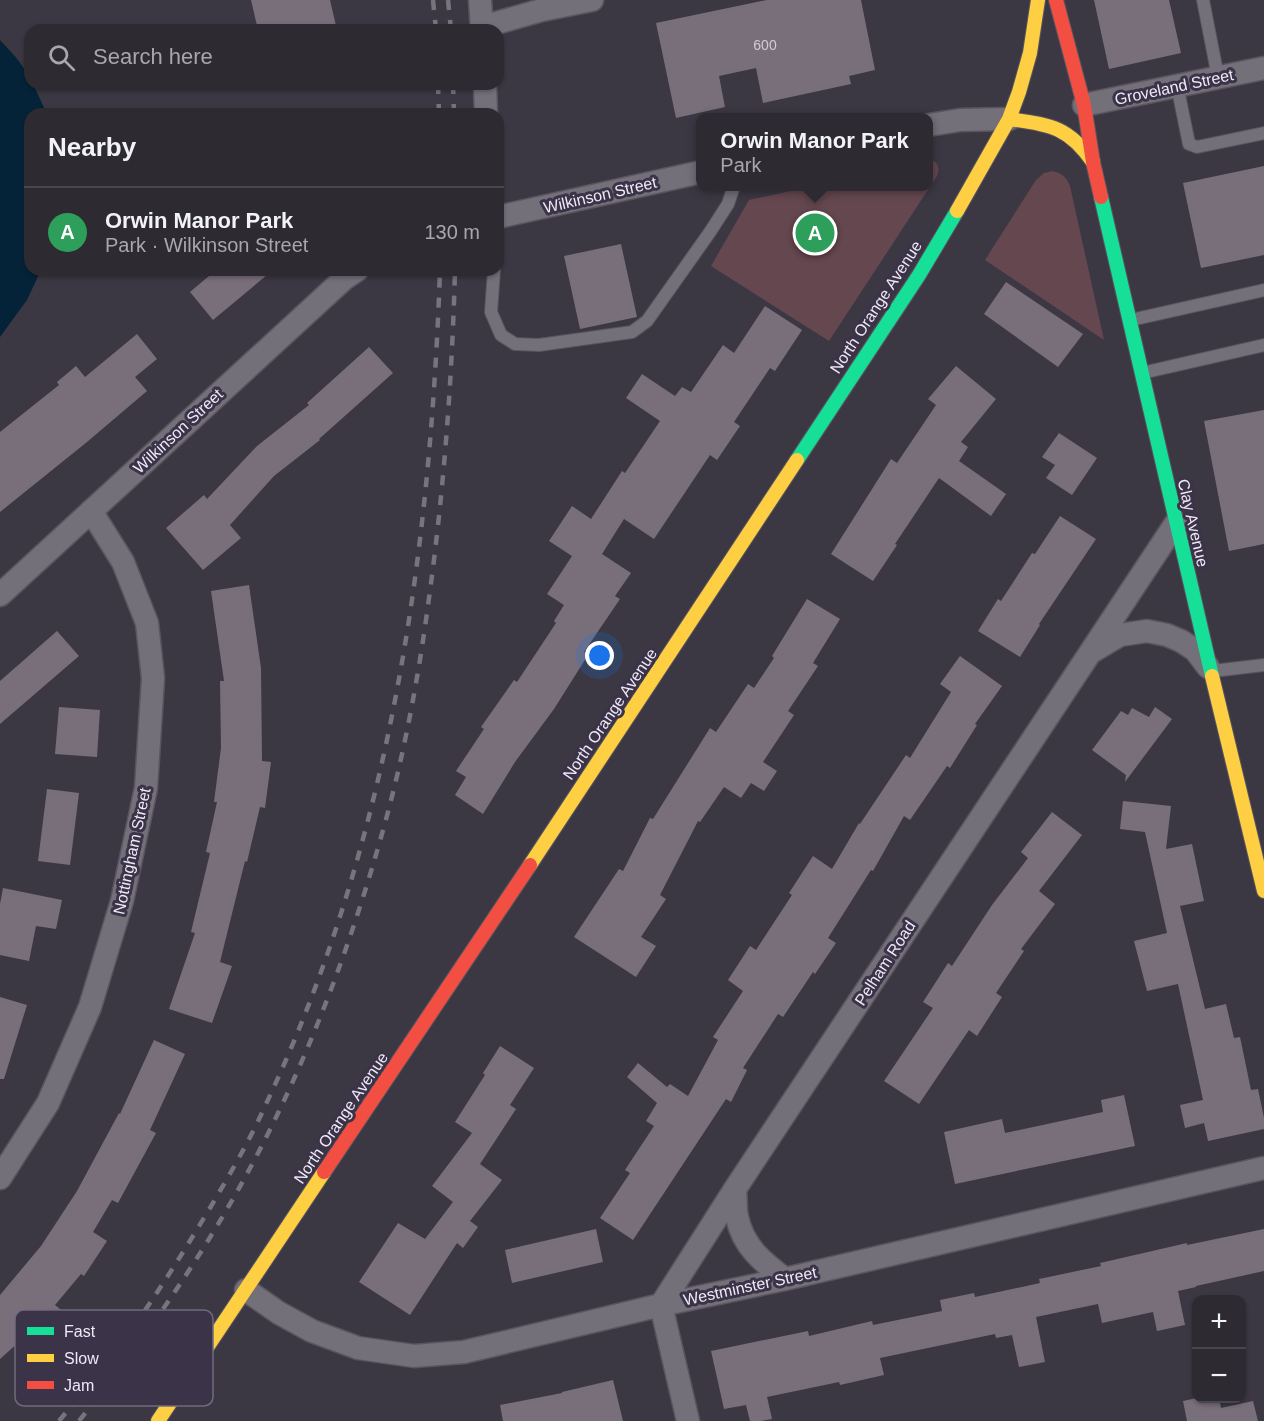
<!DOCTYPE html>
<html lang="en">
<head>
<meta charset="utf-8">
<style>
	:root { --surface:#2d2a32; --page:#39363e; --text:#f1f3f6; --muted:#a7a7ac; --line:#48464d; --accent:#8c9099 }
	body { margin:0; font-family:Helvetica,sans-serif; background:var(--page); color:var(--text) }
	.controls { position:absolute; right:18px; bottom:18px; display:grid; overflow:hidden; border-radius:12px; box-shadow:0 2px 4px #0004 }
	.controls button { width:54px; height:54px; display:grid; place-items:center; padding:0; border:0; border-bottom:2px solid var(--line); background:var(--surface); color:var(--text); font:30px sans-serif }
	.you { position:absolute; left:600px; top:656px; width:21px; height:21px; margin:-15px; border:4px solid #fff; border-radius:50%; background:#1a73e8; box-shadow:0 0 0 9px #1a73e833 }
	.badge { display:grid; place-items:center; width:39px; height:39px; border-radius:50%; background:var(--accent); color:#fff; font-size:20px; font-weight:700 }
	.pin { position:absolute; translate:-50% -50%; border:3px solid #fff; box-shadow:0 2px 6px #0006 }
	.popup { position:absolute; left:696px; top:113px; width:237px; height:78px; box-sizing:border-box; display:grid; place-content:center; border-radius:12px; background:var(--surface); filter:drop-shadow(0 2px 4px #0005); font-size:20px; white-space:nowrap; color:var(--muted) }
	.popup b { font-size:22px; color:var(--text) }
	.popup::after { content:''; position:absolute; left:50%; top:100%; margin-left:-12px; border:12px solid transparent; border-top-color:var(--surface) }
	.list { margin:0; padding:0; list-style:none }
	h2 { display:flex; justify-content:space-between; align-items:center; height:78px; margin:0; padding:0 24px; font-size:26px }
	h2 small { font-size:20px; font-weight:400; color:var(--muted) }
	.list li { display:grid; grid-template-columns:39px 1fr auto; gap:18px; align-items:center; box-sizing:border-box; height:90px; padding:0 24px; border-top:2px solid var(--line) }
	.list b { display:block; font-size:22px; white-space:nowrap }
	.list p { margin:0; font-size:20px; white-space:nowrap; color:var(--muted) }
	.list em { font-size:20px; font-style:normal; color:var(--muted) }
	.icon { flex:none; width:33px; height:33px; fill:none; stroke:currentColor; stroke-width:2; stroke-linecap:round; stroke-linejoin:round }
	.map { position:relative; flex:none; width:1264px; height:1421px; overflow:hidden }
	.search { position:absolute; background:var(--surface); box-shadow:0 2px 4px #0004; left:24px; top:24px; width:480px; height:66px; display:flex; align-items:center; gap:15px; box-sizing:border-box; padding:0 21px; border-radius:18px; color:var(--muted); font-size:22px }
	.panel { position:absolute; background:var(--surface); box-shadow:0 2px 4px #0004; left:24px; top:108px; width:480px; height:168px; border-radius:18px }
	.map>svg:first-child { display:block }
</style>
</head>
<body>
<div class="map">
<svg width="1264" height="1421" viewBox="0 0 1264 1421">
	<rect width="100%" height="100%" fill="#3c3843"/>
	<path fill="#65474f" d="M 929,160 C 938,160 940,168 937,176 L 829,341 L 711,266 L 749,200 L 809,187 L 929,186 Z
		M 1053,171 C 1063,174 1066,177 1070,186 L 1104,340 L 985,260 L 1036,180 L 1044,173 Z"/>
	<path fill="#052338" d="M 0,40 C 10,51 29,69 30,84 L 33,84 L 47,114 L 30,114 L 30,270 L 41,270 L 27,300 L 0,337 Z"/>
	<path fill="#796f7b" d="M 251,0 L 330,0 L 337,30 L 284,30 L 283,25 L 258,30 Z
		M 767,0 L 861,0 L 875,70 L 849,76 L 851,84 L 763,103 L 756,68 L 719,76 L 725,107 L 676,118 L 656,23 Z
		M 1094,0 L 1169,0 L 1181,53 L 1109,69 Z
		M 1264,166 L 1264,255 L 1201,268 L 1183,183 Z
		M 621,244 L 637,317 L 580,329 L 564,256 Z
		M 216,270 L 273,270 L 213,320 L 190,292 Z
		M 1006,282 L 1083,334 L 1058,367 L 984,314 Z
		M 765,306 L 802,330 L 775,371 L 770,368 L 734,422 L 740,426 L 717,460 L 710,455 L 654,539 L 624,519 L 602,554 L 631,573 L 615,596 L 620,599 L 584,652 L 588,655 L 554,709 L 515,762 L 483,814 L 455,795 L 466,777 L 456,771 L 484,729 L 481,727 L 514,680 L 517,682 L 556,623 L 554,621 L 564,605 L 547,594 L 572,556 L 549,541 L 572,506 L 591,519 L 622,471 L 625,473 L 660,421 L 626,398 L 642,374 L 675,396 L 682,387 L 691,392 L 723,345 L 734,353 Z
		M 137,334 L 157,359 L 135,377 L 147,391 L 87,442 L 0,512 L 0,432 L 59,385 L 57,382 L 76,366 L 85,377 Z
		M 369,347 L 393,373 L 319,439 L 320,440 L 274,476 L 230,525 L 241,538 L 203,570 L 166,528 L 204,495 L 207,499 L 257,446 L 309,405 L 307,403 Z
		M 956,366 L 996,399 L 961,442 L 968,447 L 959,461 L 1006,494 L 991,516 L 939,478 L 895,544 L 897,545 L 873,581 L 831,554 L 891,459 L 897,463 L 936,405 L 928,399 Z
		M 1264,410 L 1264,544 L 1229,551 L 1204,421 Z
		M 1059,433 L 1097,458 L 1072,495 L 1046,478 L 1055,465 L 1042,457 Z
		M 1060,516 L 1096,539 L 1039,624 L 1040,625 L 1020,657 L 978,631 L 998,599 L 1001,601 L 1032,553 L 1035,554 Z
		M 249,585 L 261,668 L 262,761 L 271,762 L 265,808 L 260,807 L 247,862 L 245,861 L 220,962 L 232,966 L 212,1023 L 169,1009 L 195,933 L 191,932 L 210,853 L 206,852 L 217,802 L 214,802 L 221,748 L 220,681 L 224,681 L 211,591 Z
		M 807,599 L 840,619 L 813,663 L 818,666 L 788,711 L 794,715 L 763,762 L 777,771 L 764,791 L 751,783 L 741,798 L 724,787 L 700,822 L 698,821 L 660,895 L 666,899 L 641,937 L 656,946 L 636,977 L 574,937 L 619,869 L 623,871 L 650,818 L 653,819 L 710,728 L 716,732 L 748,684 L 754,688 L 774,658 L 772,656 Z
		M 57,631 L 79,656 L 0,724 L 0,681 Z
		M 960,656 L 1002,686 L 975,724 L 977,725 L 950,768 L 947,766 L 910,820 L 904,816 L 873,871 L 871,870 L 828,938 L 836,943 L 815,974 L 813,972 L 783,1017 L 778,1014 L 743,1068 L 747,1070 L 731,1102 L 726,1099 L 633,1240 L 600,1218 L 630,1173 L 625,1170 L 654,1126 L 646,1121 L 657,1103 L 627,1077 L 638,1063 L 667,1087 L 670,1084 L 688,1096 L 718,1040 L 713,1037 L 743,991 L 728,980 L 750,946 L 756,950 L 792,895 L 789,893 L 813,856 L 832,869 L 859,823 L 860,824 L 906,755 L 910,758 L 951,692 L 940,684 Z
		M 59,707 L 100,710 L 97,757 L 55,754 Z
		M 1155,707 L 1172,719 L 1125,782 L 1126,775 L 1092,750 L 1121,711 L 1128,715 L 1132,708 L 1149,717 Z
		M 47,789 L 79,793 L 70,865 L 38,861 Z
		M 1123,801 L 1171,806 L 1166,849 L 1192,844 L 1204,901 L 1180,906 L 1205,1009 L 1226,1004 L 1234,1038 L 1240,1037 L 1251,1090 L 1258,1089 L 1264,1118 L 1264,1129 L 1208,1141 L 1204,1123 L 1185,1128 L 1180,1105 L 1203,1100 L 1178,984 L 1147,991 L 1134,941 L 1167,933 L 1145,832 L 1120,829 Z
		M 1052,812 L 1082,835 L 1039,891 L 1055,904 L 1021,949 L 1024,951 L 996,993 L 1002,997 L 977,1036 L 969,1030 L 919,1104 L 884,1081 L 933,1008 L 923,1002 L 948,963 L 952,966 L 992,905 L 1028,858 L 1021,852 Z
		M 3,888 L 62,900 L 56,929 L 36,926 L 29,961 L 0,955 L 0,904 Z
		M 0,997 L 27,1005 L 4,1079 L 0,1079 Z
		M 154,1040 L 185,1054 L 150,1130 L 156,1133 L 118,1203 L 112,1200 L 93,1232 L 107,1241 L 84,1276 L 81,1274 L 55,1305 L 71,1318 L 48,1346 L 30,1332 L 0,1359 L 0,1295 L 41,1246 L 77,1191 L 119,1113 L 120,1114 Z
		M 500,1046 L 534,1068 L 510,1105 L 516,1109 L 480,1164 L 502,1180 L 470,1221 L 478,1227 L 463,1248 L 457,1243 L 410,1315 L 359,1282 L 398,1223 L 425,1239 L 453,1202 L 432,1186 L 472,1133 L 455,1122 L 485,1075 L 483,1073 Z
		M 1124,1095 L 1135,1146 L 955,1184 L 944,1132 L 1002,1119 L 1005,1133 L 1103,1112 L 1101,1100 Z
		M 596,1229 L 603,1262 L 512,1283 L 505,1250 Z
		M 1264,1229 L 1264,1271 L 1196,1286 L 1196,1287 L 1178,1291 L 1185,1325 L 1157,1331 L 1153,1312 L 1102,1323 L 1098,1304 L 1036,1317 L 1045,1362 L 1019,1367 L 1012,1335 L 996,1338 L 995,1334 L 880,1358 L 884,1375 L 840,1385 L 839,1382 L 767,1397 L 772,1419 L 761,1421 L 750,1421 L 746,1405 L 724,1409 L 711,1351 L 808,1331 L 809,1336 L 872,1321 L 873,1325 L 942,1311 L 940,1300 L 974,1293 L 975,1297 L 1040,1283 L 1039,1279 L 1101,1266 L 1100,1263 L 1187,1243 L 1187,1245 Z
		M 613,1380 L 623,1421 L 503,1421 L 500,1405 L 562,1393 L 562,1392 Z
		M 1197,1398 L 1219,1398 L 1221,1408 L 1253,1401 L 1258,1421 L 1187,1421 L 1183,1401 Z"/>
	<g fill="none" stroke-linecap="round" stroke-linejoin="round">
		<g stroke="#58555f" stroke-width="14">
			<path id="lane" d="M 1203,0 L 1218,77
				M 1177,85 L 1189,144 L 1197,147 L 1264,133
				M 494,270 L 491,312 L 501,335 L 515,344 L 539,345 L 632,332 L 647,321 L 710,232 L 728,204 L 734,186
				M 1131,320 L 1264,290
				M 1142,373 L 1264,345
				M 1213,671 L 1264,665"/>
		</g>
		<g stroke="#58555f" stroke-width="25">
			<path id="street" d="M 480,0 L 482,30
				M 482,27 L 542,10 L 592,0
				M 485,84 L 486,114
				M 1084,105 L 1264,68
				M 929,125 L 960,120 L 1009,119
				M 498,217 L 701,172
				M 0,595 L 345,278 L 357,270
				M 1093,651 L 1120,635 L 1147,631 L 1167,635 L 1181,641 L 1195,650 L 1208,667
				M 0,1178 L 48,1103 L 90,1007 L 122,901 L 146,788 L 153,678 L 147,623 L 123,562 L 91,511
				M 735,1189 C 736,1198 735,1208 737,1217 C 743,1247 763,1262 785,1279
				M 246,1290 L 279,1313 L 312,1331 L 358,1348 L 414,1356 L 464,1352 L 661,1305 L 785,1279 L 1264,1168
				M 688,1421 L 661,1305 L 735,1189 L 1176,523"/>
		</g>
		<g stroke="#58555f" stroke-width="16">
			<path id="fast" d="M 1101,197 L 1212,676
				M 797,460 L 919,275 L 957,211"/>
		</g>
		<g stroke="#58555f" stroke-width="16">
			<path id="slow" d="M 1009,119 C 1050,125 1068,126 1093,162
				M 957,211 L 1009,119 L 1019,92 L 1030,53 L 1038,0
				M 1212,676 L 1264,891
				M 530,865 L 797,460
				M 158,1421 L 324,1172"/>
		</g>
		<g stroke="#58555f" stroke-width="16">
			<path id="jam" d="M 1056,0 L 1084,105 L 1093,162 L 1101,197
				M 324,1172 L 530,865"/>
		</g>
		<use href="#lane" stroke="#74707a" stroke-width="12"/>
		<use href="#street" stroke="#74707a" stroke-width="22"/>
		<use href="#fast" stroke="#16e098" stroke-width="14"/>
		<use href="#slow" stroke="#ffcf43" stroke-width="14"/>
		<use href="#jam" stroke="#f24e42" stroke-width="14"/>
		<path stroke="#78747e" stroke-width="4.5" stroke-dasharray="10 10" stroke-linecap="butt" d="M 433,0 L 436,30
			M 448,0 L 451,30
			M 438,84 L 439,114
			M 453,84 L 454,114
			M 59,1421 C 83,1392 107,1363 129,1333 C 158,1293 184,1251 210,1208 C 230,1174 250,1140 266,1104 C 390,842 430,557 440,270
			M 79,1421 C 157,1324 227,1221 280,1109 C 324,1017 358,921 385,823 C 405,750 419,674 429,598 C 444,489 452,380 455,270"/>
	</g>
	<g text-anchor="middle" dominant-baseline="central" stroke-width="6" stroke-linejoin="round" paint-order="stroke">
		<g font-size="14" fill="#d2cad8">
			<text x="765" y="45">600</text>
		</g>
		<g font-size="16" fill="#efe9f7" stroke="#3b3348">
			<text transform="translate(1174 87) rotate(-12)">Groveland Street</text>
			<text transform="translate(600 195) rotate(-13)">Wilkinson Street</text>
			<text transform="translate(876 307) rotate(-57)">North Orange Avenue</text>
			<text transform="translate(178 431) rotate(-43)">Wilkinson Street</text>
			<text transform="translate(1193 523) rotate(77)">Clay Avenue</text>
			<text transform="translate(610 714) rotate(-56)">North Orange Avenue</text>
			<text transform="translate(132 851) rotate(-78)">Nottingham Street</text>
			<text transform="translate(885 963) rotate(-57)">Pelham Road</text>
			<text transform="translate(341 1118) rotate(-56)">North Orange Avenue</text>
			<text transform="translate(750 1286) rotate(-12)">Westminster Street</text>
		</g>
	</g>
	<rect x="15" y="1310" width="198" height="96" rx="9" fill="#3b3348" stroke="#716a7d" stroke-width="1.5"/>
	<rect x="27" y="1327" width="27" height="8" fill="#16e098"/>
	<rect x="27" y="1354" width="27" height="8" fill="#ffcf43"/>
	<rect x="27" y="1381" width="27" height="8" fill="#f24e42"/>
	<g font-size="16" fill="#efe9f7">
		<text x="64" y="1337">Fast</text>
		<text x="64" y="1364">Slow</text>
		<text x="64" y="1391">Jam</text>
	</g>
</svg>
<div class="controls">
<button>+</button>
<button>−</button>
</div>
<div class="you"></div>
<div class="pin badge" style="left:815px;top:233px;background:#2e9e5b">A</div>
<div class="popup"><b>Orwin Manor Park</b>Park</div>
<div class="search"><svg class="icon" aria-label="search" viewBox="0 0 24 24"><circle cx="10" cy="10" r="6"/><path d="M15 15l6 6"/></svg>Search here</div>
<section class="panel">
<h2>Nearby<small></small></h2>
<ul class="list">
<li><span class="badge" style="background:#2e9e5b">A</span><div><b>Orwin Manor Park</b><p>Park · Wilkinson Street</p></div><em>130 m</em></li>
</ul>
</section>
</div>
</body>
</html>
